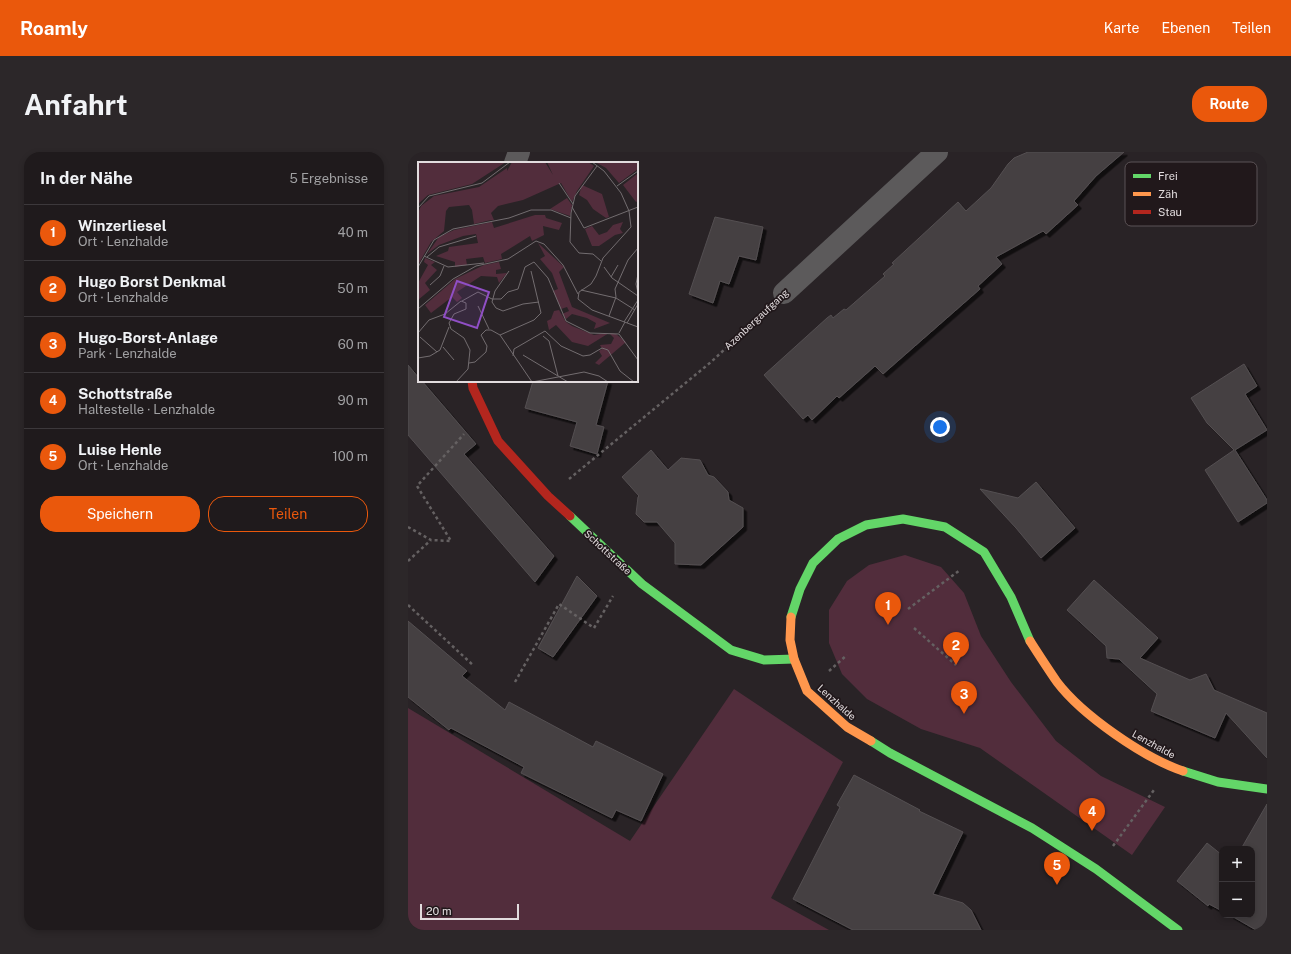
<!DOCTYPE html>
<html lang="de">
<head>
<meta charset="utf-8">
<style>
	:root { --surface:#1f1a1c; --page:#2c2729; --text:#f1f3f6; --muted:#a1a1a3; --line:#3c383b; --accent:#ea580c }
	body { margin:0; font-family:"Public Sans",sans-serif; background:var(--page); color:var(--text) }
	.controls { position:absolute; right:12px; bottom:12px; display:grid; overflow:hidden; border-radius:8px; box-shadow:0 2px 6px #0003 }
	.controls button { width:36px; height:36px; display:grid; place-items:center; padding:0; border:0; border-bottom:1px solid var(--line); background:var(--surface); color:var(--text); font:20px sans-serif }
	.scale { position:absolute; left:12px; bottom:10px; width:99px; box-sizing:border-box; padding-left:4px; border:2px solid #e2dcde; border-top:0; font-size:11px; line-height:14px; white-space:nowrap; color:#e2dcde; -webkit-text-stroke:3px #21181b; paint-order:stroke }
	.you { position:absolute; left:532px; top:275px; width:14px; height:14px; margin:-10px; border:3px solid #fff; border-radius:50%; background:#1a73e8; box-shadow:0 0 0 6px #1a73e833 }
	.badge { display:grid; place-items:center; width:26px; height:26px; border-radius:50%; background:var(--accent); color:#fff; font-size:13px; font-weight:700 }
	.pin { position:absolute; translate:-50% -33px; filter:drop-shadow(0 1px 2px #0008) }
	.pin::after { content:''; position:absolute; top:21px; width:14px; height:12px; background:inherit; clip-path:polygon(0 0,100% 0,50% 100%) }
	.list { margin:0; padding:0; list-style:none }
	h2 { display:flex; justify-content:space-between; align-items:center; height:52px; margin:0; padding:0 16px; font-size:17px }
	h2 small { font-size:13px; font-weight:400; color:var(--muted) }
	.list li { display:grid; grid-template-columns:26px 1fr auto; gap:12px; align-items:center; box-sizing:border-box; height:56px; padding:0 16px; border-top:1px solid var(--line) }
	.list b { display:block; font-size:15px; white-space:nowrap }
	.list p { margin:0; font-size:13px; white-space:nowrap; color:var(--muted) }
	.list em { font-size:13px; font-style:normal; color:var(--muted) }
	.actions { display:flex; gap:8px; padding:12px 16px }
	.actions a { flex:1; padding:9px 0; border:1px solid var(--accent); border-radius:16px; text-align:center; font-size:14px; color:var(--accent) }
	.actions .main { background:var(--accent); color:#fff }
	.map { position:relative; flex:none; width:859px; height:778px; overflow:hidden; border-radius:16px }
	header { display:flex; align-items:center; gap:24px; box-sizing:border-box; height:56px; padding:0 20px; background:var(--accent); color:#fff }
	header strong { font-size:19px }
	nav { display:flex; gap:22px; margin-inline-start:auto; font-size:14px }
	.intro { display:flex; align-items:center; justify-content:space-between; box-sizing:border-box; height:96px; padding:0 24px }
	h1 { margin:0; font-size:28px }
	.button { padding:10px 18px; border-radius:16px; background:var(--accent); color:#fff; font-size:14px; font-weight:700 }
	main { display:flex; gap:24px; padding:0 24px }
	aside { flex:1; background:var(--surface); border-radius:16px; box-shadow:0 2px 6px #0003 }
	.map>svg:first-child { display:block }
</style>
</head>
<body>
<header>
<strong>Roamly</strong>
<nav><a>Karte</a><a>Ebenen</a><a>Teilen</a></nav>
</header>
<div class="intro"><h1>Anfahrt</h1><a class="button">Route</a></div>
<main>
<aside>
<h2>In der Nähe<small>5 Ergebnisse</small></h2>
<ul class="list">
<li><span class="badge">1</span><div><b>Winzerliesel</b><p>Ort · Lenzhalde</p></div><em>40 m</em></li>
<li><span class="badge">2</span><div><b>Hugo Borst Denkmal</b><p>Ort · Lenzhalde</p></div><em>50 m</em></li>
<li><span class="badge">3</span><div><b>Hugo-Borst-Anlage</b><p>Park · Lenzhalde</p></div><em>60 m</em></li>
<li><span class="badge">4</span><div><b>Schottstraße</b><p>Haltestelle · Lenzhalde</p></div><em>90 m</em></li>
<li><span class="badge">5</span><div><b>Luise Henle</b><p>Ort · Lenzhalde</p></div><em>100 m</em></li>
</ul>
<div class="actions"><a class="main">Speichern</a><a>Teilen</a></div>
</aside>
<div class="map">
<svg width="859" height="778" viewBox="0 0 859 778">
	<defs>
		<filter id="shadow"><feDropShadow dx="3.5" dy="3.5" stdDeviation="0" flood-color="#0009"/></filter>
	</defs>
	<rect width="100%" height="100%" fill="#292326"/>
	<path fill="#522d3c" d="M 497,403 L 533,415 L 556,441 L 573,484 L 603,530 L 648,589 L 693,624 L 757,655 L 724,703 L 572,596 L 513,577 L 459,547 L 434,522 L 421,491 L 421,458 L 439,429 L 461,413 Z
		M 326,537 L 435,610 L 363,746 L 421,778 L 0,778 L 0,556 L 222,689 Z"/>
	<path fill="#454043" stroke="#544f51" filter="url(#shadow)" d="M 620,0 L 716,0 L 688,24 L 666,49 L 670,53 L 638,82 L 635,79 L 588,105 L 594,112 L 570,134 L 572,137 L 475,222 L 467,214 L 431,246 L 429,244 L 404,268 L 400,263 L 395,267 L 356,223 L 419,166 L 423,163 L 425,166 L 436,157 L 438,158 L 477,124 L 475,122 L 486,112 L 484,111 L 550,50 L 558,59 L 583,36 L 600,12 L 606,6 Z
		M 307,65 L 355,75 L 348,108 L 331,104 L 321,132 L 312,129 L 305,151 L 281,142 Z
		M 836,212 L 849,234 L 837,242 L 859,278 L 827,298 L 859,348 L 859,351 L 830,370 L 797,318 L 826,298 L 799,271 L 783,246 Z
		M 0,213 L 11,226 L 11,229 L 14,229 L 68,292 L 56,302 L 146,404 L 127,430 L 0,283 Z
		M 125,229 L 200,229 L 188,273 L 196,275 L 189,302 L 162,294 L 169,270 L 117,256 Z
		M 243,298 L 260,318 L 273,306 L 292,308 L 300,323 L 306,325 L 320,340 L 321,348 L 335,356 L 335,375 L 293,413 L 267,412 L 267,391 L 249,370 L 236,370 L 228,362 L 230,345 L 231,344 L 214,325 Z
		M 628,330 L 667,376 L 633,406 L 608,376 L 572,337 L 610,346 Z
		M 169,424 L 189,444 L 145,505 L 130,496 Z
		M 686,428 L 750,486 L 732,506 L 782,528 L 798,522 L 806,538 L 859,561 L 859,606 L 818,561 L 807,586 L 743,559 L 749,542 L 711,507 L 699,506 L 698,494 L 659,458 Z
		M 0,469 L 59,519 L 54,524 L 97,558 L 101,550 L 185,595 L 188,589 L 255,622 L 233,669 L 208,658 L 204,666 L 113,621 L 116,615 L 43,576 L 41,578 L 0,545 Z
		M 446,623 L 512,658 L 511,659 L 555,680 L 525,742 L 555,751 L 563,758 L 573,778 L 445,778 L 385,747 L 432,655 L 429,653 Z
		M 859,652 L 859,778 L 848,778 L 822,763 L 844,763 L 844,697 L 833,697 Z
		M 799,691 L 814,703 L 814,759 L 801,752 L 800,754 L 769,729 Z"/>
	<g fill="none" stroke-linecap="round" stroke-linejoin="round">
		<path stroke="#656162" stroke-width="2.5" stroke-dasharray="3 3" stroke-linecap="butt" d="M 161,327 L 303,210 L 357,160
			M 0,375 L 23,388 L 43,389 L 9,334 L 56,282
			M 0,409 L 23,388
			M 0,453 L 66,514
			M 500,457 L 552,418
			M 506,476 L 548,513
			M 421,519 L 439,503
			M 107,530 L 151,452 L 186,476 L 205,444
			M 705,694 L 746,638"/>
		<path stroke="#5c5a5b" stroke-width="22" d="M 107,11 L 111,0
			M 376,141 L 529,0"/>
		<path stroke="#63d668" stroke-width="9" d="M 162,364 L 234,432 L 323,498 L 356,508 L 386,507
			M 383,465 L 392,437 L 405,411 L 430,387 L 458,373 L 495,367 L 537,375 L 576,400 L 603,445 L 622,489
			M 463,589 L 482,601 L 624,676 L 688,717 L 770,778
			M 775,619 L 810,630 L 859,637"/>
		<path stroke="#ff974d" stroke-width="9" d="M 383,465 L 382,488 L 386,507 L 399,539 L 439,575 L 463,589
			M 622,489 C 631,503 640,517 649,530 C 674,563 736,606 775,619"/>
		<path stroke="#b3261e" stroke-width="9" d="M 64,229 L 65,236 L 90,289 L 140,344 L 162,364"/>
	</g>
	<g text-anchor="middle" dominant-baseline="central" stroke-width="3.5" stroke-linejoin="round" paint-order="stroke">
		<g font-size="10" fill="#e2dcde" stroke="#21181b">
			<text transform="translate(348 167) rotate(-43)">Azenbergaufgang</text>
			<text transform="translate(200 400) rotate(43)">Schottstraße</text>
			<text transform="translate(429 550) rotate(42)">Lenzhalde</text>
			<text transform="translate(746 592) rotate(29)">Lenzhalde</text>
		</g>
	</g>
	<g transform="translate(10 10)">
		<rect width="220" height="220" fill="#292326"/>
		<path d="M 0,0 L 88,0 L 54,22 L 10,33 L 0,42 ZM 94,0 L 127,0 L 135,13 L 129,0 L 170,0 L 176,4 L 159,29 L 154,40 L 143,21 L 105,38 L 80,44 L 73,51 L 76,58 L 73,58 L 56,62 L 54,48 L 51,43 L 31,45 L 28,49 L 26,69 L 13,80 L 0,103 L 0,51 L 3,44 L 16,34 L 61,25 L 89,6 L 89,9 ZM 177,0 L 220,0 L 220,7 L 201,21 L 188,6 ZM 219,12 L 220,39 L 218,40 L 205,23 ZM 164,23 L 184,32 L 191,55 L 188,56 L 175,47 L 169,38 L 161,33 ZM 149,36 L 154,43 L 152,54 L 132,47 ZM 117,53 L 127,53 L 128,56 L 144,61 L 141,68 L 125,64 L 126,73 L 114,79 L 112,74 L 83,92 L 84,97 L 67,101 L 65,95 L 48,97 L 49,103 L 37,105 L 37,100 L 18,94 L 30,89 L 31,85 L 60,81 L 58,72 L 45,74 L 21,83 L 9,92 L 21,75 L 36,68 L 74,60 L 76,66 ZM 205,60 L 202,67 L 205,71 L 197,73 L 181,84 L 174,84 L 167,67 L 174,64 L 181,73 L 189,70 L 195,63 ZM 120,81 L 146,105 L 141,110 L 154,145 L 192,161 L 176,167 L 178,161 L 169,156 L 154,152 L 148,157 L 144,152 L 151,149 L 149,145 L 143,147 L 135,129 L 140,127 L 134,111 L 122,97 L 127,94 ZM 7,96 L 17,100 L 13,103 L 19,108 L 7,121 L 12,128 L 0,138 L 0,121 L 10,103 L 6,100 ZM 81,100 L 83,107 L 78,108 L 78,112 L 89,111 L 81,121 L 79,115 L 63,114 L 39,130 L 44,136 L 39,140 L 34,135 L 13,151 L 7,143 L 37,117 L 66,103 ZM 141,148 L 148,160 L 154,164 L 176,173 L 188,171 L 191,171 L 198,172 L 208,180 L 181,203 L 177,201 L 184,194 L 181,189 L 184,187 L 182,183 L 193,182 L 196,176 L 191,171 L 170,184 L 154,180 L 138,163 L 131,168 L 129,159 L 133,157 L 136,149 Z" fill="#522d3c"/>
		<path fill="none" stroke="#736d70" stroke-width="1" d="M 174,0 L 186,9 L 203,31 L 211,49 L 213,65 L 185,96 L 178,114 L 173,122 L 161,130 L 160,137 L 174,148 L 220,165M 179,4 L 157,34 L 153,51 L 152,80 L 161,91 L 175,92 L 183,99M 141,21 L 155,42M 199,24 L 220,9M 154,45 L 166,66 L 220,45M 0,46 L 11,34 L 64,21 L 92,0M 6,94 L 30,105 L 66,101M 9,95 L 21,85 L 58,74M 0,105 L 16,78 L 35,67 L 91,56 L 113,48 L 133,48 L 153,56M 186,105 L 194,116 L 220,134M 91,109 L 77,129 L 74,140 L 78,146 L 85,149 L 105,142 L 121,140M 220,112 L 218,122 L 220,131M 193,115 L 200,103M 12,123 L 22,114 L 26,104M 163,128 L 198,136 L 217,148M 44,139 L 60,130 L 74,137 L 83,137 L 90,130 L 100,127 L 107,105 L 116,100 L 130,116 L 148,159 L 172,171 L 201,172 L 220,198M 60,144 L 71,167M 0,147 L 35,117 L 58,104 L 90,97 L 118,79 L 126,82 L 145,103 L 160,132M 191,154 L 198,135 L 197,127 L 210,98 L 220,86M 206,160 L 220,138M 209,161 L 220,142M 0,171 L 11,158 L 27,152 L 43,139 L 48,141 L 48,147 L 36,152 L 31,161 L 33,167 L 46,176 L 52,188 L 50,207 L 38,220M 201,171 L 207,160M 82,173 L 116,158 L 123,151 L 113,109M 125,174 L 131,179 L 140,214M 2,175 L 19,190M 25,185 L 36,198M 105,193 L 150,220M 95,194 L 96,187 L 127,169 L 143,184 L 165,194 L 172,193 L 184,186 L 190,188 L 202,209 L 216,220M 0,196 L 12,194 L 22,188 L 31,165M 51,201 L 57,200 L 68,190 L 69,184 L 63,173 L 68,168 L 73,168 L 82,173 L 114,220M 114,220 L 166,210 L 181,214 L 190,220"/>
		<path fill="#904fc5" fill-opacity="0.15" stroke="#904fc5" stroke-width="2" d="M 39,119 L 71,130 L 59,166 L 26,155 Z"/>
		<rect width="220" height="220" fill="none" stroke="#e2dcde" stroke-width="2"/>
	</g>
	<rect x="717" y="10" width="132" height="64" rx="6" fill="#21181b" stroke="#5b5356" stroke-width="1"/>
	<rect x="725" y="22" width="18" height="4" fill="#63d668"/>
	<rect x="725" y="40" width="18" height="4" fill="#ff974d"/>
	<rect x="725" y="58" width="18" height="4" fill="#b3261e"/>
	<g font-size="11" fill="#e2dcde">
		<text x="750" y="28">Frei</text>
		<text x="750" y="46">Zäh</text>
		<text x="750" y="64">Stau</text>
	</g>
</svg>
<div class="controls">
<button>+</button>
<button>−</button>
</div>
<div class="scale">20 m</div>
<div class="you"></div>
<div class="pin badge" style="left:480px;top:473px">1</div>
<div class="pin badge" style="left:548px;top:513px">2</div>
<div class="pin badge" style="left:556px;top:562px">3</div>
<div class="pin badge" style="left:684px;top:679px">4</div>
<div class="pin badge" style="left:649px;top:733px">5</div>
</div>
</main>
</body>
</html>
